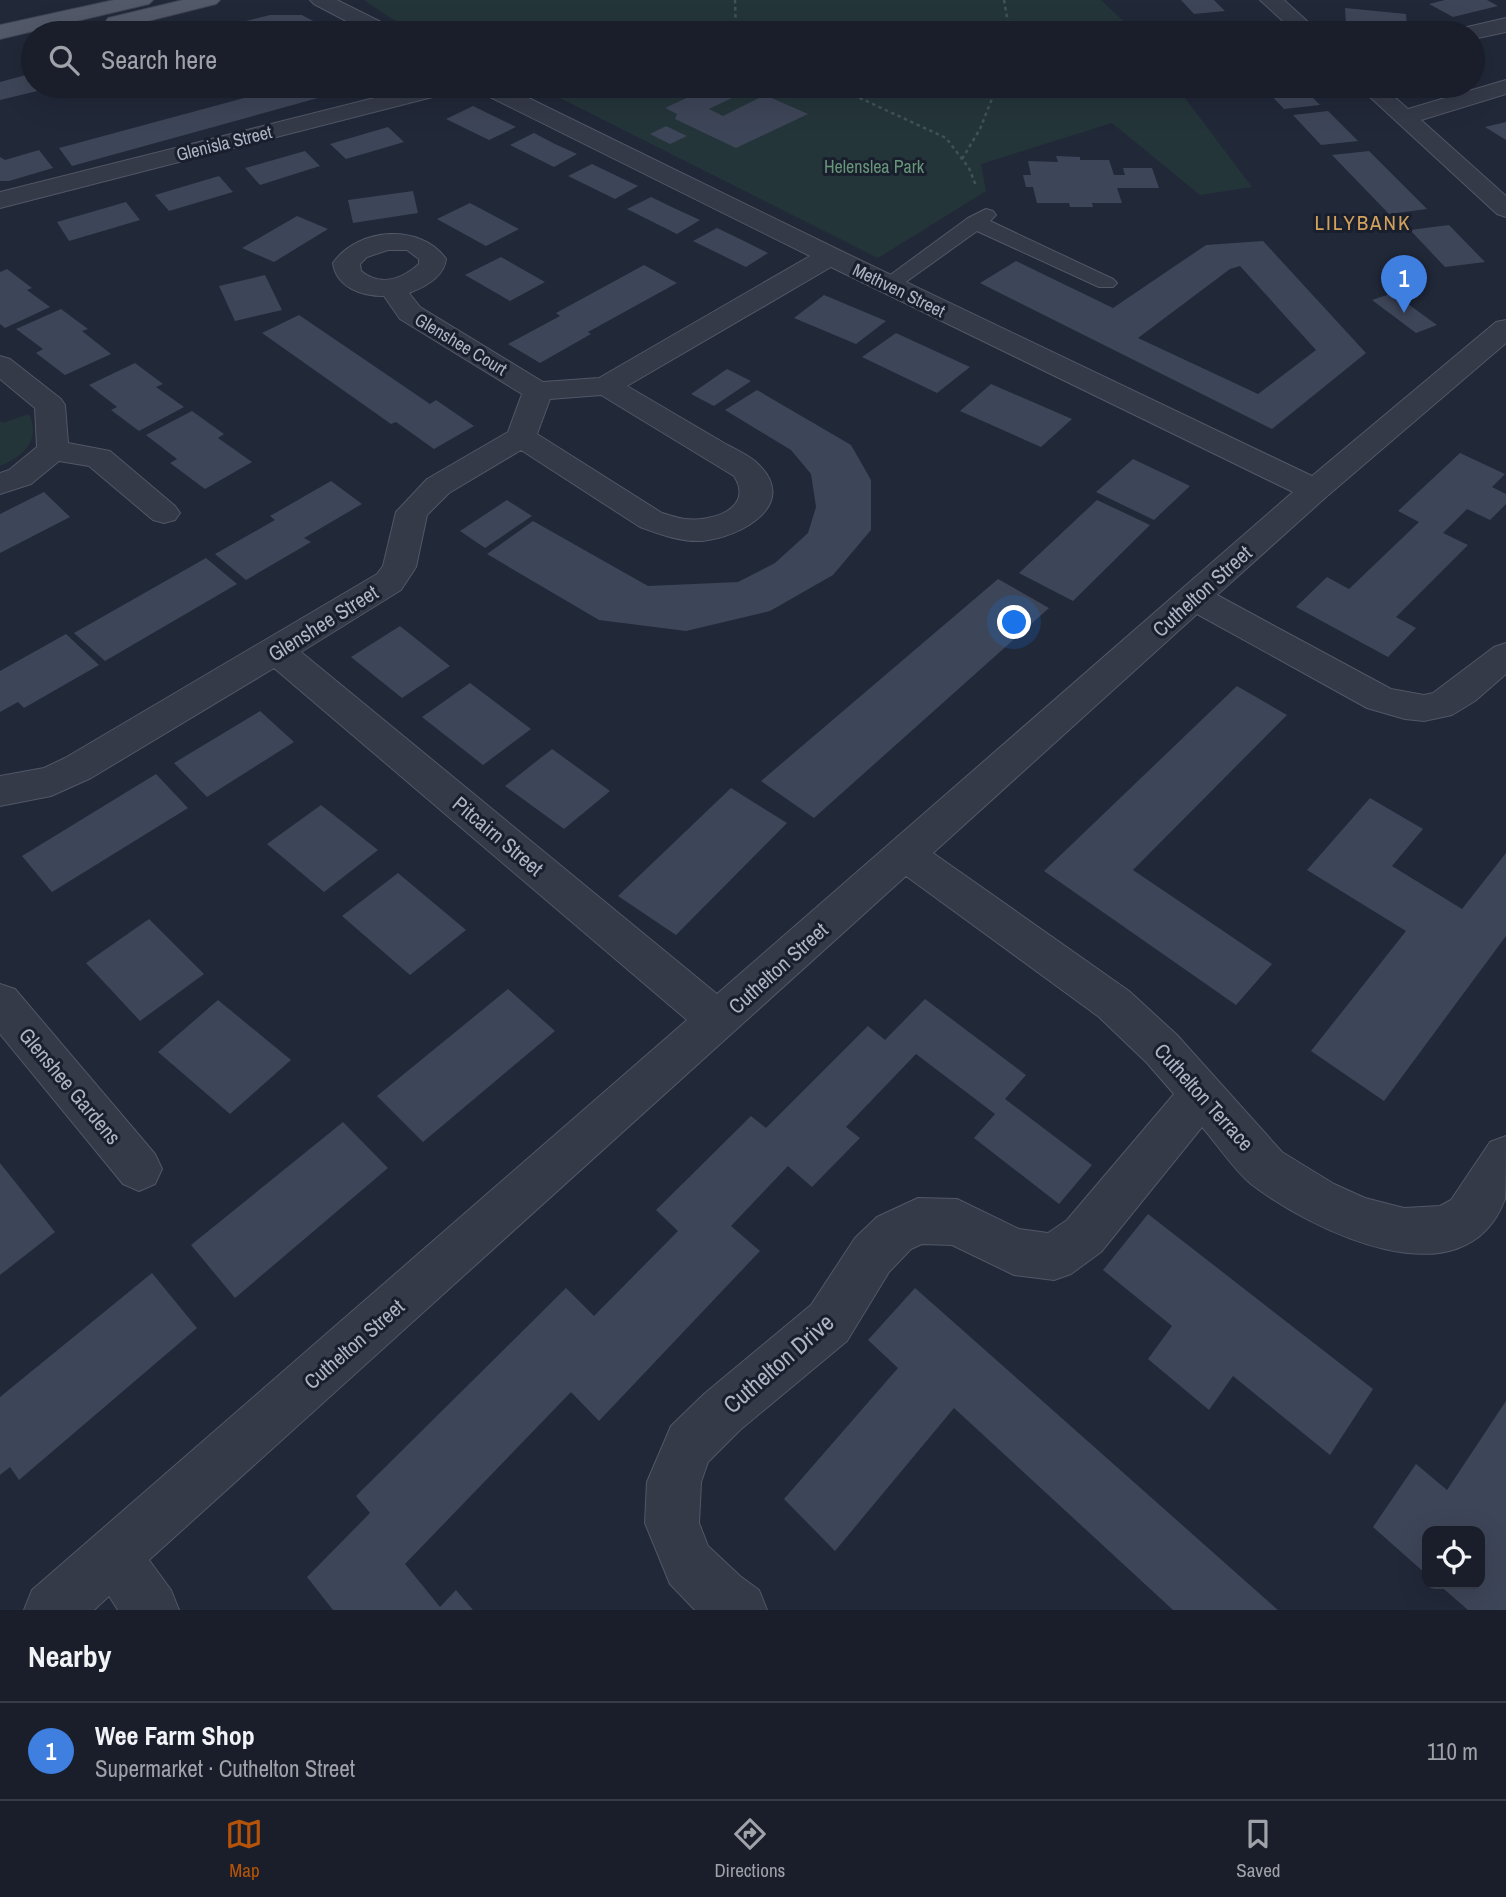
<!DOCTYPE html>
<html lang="en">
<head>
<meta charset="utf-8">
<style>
	:root { --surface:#191e2a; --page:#262b36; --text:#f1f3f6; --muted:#9fa2a8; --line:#373c47; --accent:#b45309 }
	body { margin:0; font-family:"Archivo Narrow",sans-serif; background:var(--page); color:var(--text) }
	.controls { position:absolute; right:21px; bottom:21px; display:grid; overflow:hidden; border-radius:14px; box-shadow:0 7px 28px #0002 }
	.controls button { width:63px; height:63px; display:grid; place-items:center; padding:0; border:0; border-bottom:2px solid var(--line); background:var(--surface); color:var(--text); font:35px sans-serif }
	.you { position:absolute; left:1015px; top:623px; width:24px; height:24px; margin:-18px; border:5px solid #fff; border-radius:50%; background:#1a73e8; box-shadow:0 0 0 10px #1a73e833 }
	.badge { display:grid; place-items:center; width:46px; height:46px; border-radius:50%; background:var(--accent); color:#fff; font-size:23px; font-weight:700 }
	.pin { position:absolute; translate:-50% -58px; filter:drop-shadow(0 2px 4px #0008) }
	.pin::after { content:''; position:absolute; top:37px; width:24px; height:21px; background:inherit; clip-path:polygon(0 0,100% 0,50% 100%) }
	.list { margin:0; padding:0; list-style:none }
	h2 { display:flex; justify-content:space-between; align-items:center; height:91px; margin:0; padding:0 28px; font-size:30px }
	h2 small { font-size:23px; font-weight:400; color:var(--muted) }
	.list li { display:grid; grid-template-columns:46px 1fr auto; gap:21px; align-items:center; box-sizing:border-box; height:98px; padding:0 28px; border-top:2px solid var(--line) }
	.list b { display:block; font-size:26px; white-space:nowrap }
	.list p { margin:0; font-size:23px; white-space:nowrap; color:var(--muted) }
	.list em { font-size:23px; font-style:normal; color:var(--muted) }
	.icon { flex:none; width:38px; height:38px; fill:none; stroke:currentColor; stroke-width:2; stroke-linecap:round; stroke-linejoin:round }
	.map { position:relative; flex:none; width:1506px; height:1610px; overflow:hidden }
	.search { position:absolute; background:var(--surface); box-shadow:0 7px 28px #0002; left:21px; right:21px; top:21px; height:77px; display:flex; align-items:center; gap:18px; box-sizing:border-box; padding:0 24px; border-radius:38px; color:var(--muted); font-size:26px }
	.sheet { height:189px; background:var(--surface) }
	nav { display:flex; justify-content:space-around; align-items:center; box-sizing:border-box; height:98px; border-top:2px solid var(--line); background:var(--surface); font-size:19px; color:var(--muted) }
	nav a { display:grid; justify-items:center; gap:4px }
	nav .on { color:var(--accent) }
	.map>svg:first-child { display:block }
</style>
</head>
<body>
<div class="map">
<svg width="1506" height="1610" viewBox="0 0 1506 1610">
	<rect width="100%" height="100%" fill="#212838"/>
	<path fill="#24353a" d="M 364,0 L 1101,0 L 1136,33 L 423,33 L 392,19 Z
		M 536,86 L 1176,86 L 1252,187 L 1200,195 L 1112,123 L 981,164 L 986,191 L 878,258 Z
		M 29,414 C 41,440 24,456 0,466 L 0,421 L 3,423 Z"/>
	<path fill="#3d4558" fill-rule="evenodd" d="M 1181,0 L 1214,0 L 1225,11 L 1194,14 Z
		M 1445,0 L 1487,0 L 1498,6 L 1453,17 L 1429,4 Z
		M 1345,8 L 1406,14 L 1407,29 L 1346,23 Z
		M 270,15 L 302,15 L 336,33 L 281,33 L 276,31 L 243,33 L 234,24 Z
		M 1232,21 L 1243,33 L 1207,33 L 1198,25 Z
		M 33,73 L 33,86 L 54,87 L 0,100 L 0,82 Z
		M 288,86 L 305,86 L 318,98 L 72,166 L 59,148 Z
		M 330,86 L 359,86 L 359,87 L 337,93 Z
		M 712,86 L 745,86 L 751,89 L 709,109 L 723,116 L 765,95 L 808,114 L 736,148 L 675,119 L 677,114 L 665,108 Z
		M 1262,86 L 1301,86 L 1320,105 L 1284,109 Z
		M 473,106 L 516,127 L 489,140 L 446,119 Z
		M 1328,111 L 1358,141 L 1321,145 L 1293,115 Z
		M 1506,122 L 1506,140 L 1485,127 Z
		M 666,126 L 687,136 L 670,144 L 650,134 Z
		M 388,127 L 404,142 L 346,159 L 330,144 Z
		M 534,133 L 555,144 L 577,154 L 554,167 L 510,145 Z
		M 39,150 L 53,168 L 9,181 L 0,181 L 0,157 L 5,160 Z
		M 305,151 L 320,166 L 260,185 L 245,168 Z
		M 1369,151 L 1427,209 L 1389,214 L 1332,155 Z
		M 1056,156 L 1080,157 L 1080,160 L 1109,160 L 1114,175 L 1125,175 L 1123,168 L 1152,168 L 1159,188 L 1117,188 L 1122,203 L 1092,203 L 1093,207 L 1070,207 L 1069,203 L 1037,203 L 1033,187 L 1026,187 L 1023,175 L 1031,175 L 1028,161 L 1058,162 Z
		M 592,164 L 638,186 L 615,199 L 568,176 Z
		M 219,176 L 233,192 L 169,211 L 155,195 Z
		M 413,191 L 418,213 L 353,223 L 348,200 Z
		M 651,197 L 676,209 L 700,220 L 677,234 L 627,209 Z
		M 126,202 L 140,220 L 69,241 L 57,222 Z
		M 470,203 L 519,229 L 486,246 L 437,219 Z
		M 297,216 L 328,229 L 274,262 L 242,248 Z
		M 1449,225 L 1485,262 L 1445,267 L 1410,230 Z
		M 717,228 L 742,240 L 768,253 L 746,267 L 693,241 Z
		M 1263,241 L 1366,353 L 1272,429 L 980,283 L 1016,261 L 1113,308 L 1206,245 ZM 1240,266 L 1316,350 L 1258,394 L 1138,338 L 1230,269 Z
		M 501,257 L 545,282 L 510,301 L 465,275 Z
		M 644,265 L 677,283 L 588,332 L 591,334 L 540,363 L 508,344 L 560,316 L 556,313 Z
		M 7,269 L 32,288 L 27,290 L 50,307 L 5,328 L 0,324 L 0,272 Z
		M 265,275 L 282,310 L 235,321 L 219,286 Z
		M 1393,293 L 1437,325 L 1416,333 L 1372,300 Z
		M 824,295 L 886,321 L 856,344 L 794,318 Z
		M 61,309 L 88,329 L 82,331 L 111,354 L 65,375 L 36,353 L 43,349 L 16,329 Z
		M 299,315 L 430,404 L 436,400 L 474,426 L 434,449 L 396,422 L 391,424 L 262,333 Z
		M 896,333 L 970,367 L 937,393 L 862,357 Z
		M 135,363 L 163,384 L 156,387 L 184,407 L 139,431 L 111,410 L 117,407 L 89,385 Z
		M 727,369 L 751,381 L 714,406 L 691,394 Z
		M 991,384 L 1072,419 L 1041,447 L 960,411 Z
		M 757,390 L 851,445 L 871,480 L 871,530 L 833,575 L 770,611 L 686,631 L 599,620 L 487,554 L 533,521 L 648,586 L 738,582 L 775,563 L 808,533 L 816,507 L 811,474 L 791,450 L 725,410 Z
		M 192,411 L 224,434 L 218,438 L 252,462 L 205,489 L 170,463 L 177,459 L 146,435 Z
		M 1460,453 L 1505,474 L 1492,487 L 1506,494 L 1506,504 L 1490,520 L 1467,509 L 1443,533 L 1468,545 L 1396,617 L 1416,628 L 1388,657 L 1296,607 L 1327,577 L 1349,589 L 1419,522 L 1398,511 Z
		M 1133,459 L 1190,486 L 1154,520 L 1096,492 Z
		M 331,481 L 362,504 L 304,538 L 311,542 L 246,580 L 215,554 L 275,520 L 270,516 Z
		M 44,492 L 70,517 L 0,553 L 0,514 Z
		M 507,500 L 532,516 L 485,548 L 460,531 Z
		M 1097,500 L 1150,525 L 1073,601 L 1019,573 Z
		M 206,558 L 237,584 L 105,661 L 74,633 Z
		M 998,579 L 1049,608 L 814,818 L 761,781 Z
		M 400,626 L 450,666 L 402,698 L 351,657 Z
		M 66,634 L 99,665 L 24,708 L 18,702 L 0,712 L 0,671 Z
		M 470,683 L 531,729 L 483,765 L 422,717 Z
		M 1237,686 L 1287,715 L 1133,870 L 1272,964 L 1236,1005 L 1044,871 Z
		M 260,711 L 294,742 L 207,797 L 174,763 Z
		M 552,749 L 610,791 L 564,829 L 505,786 Z
		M 156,774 L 188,808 L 52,892 L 22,856 Z
		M 731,788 L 787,823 L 676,935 L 618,896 Z
		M 1370,798 L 1423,829 L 1392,866 L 1462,909 L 1506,853 L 1506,936 L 1384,1101 L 1311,1051 L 1406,931 L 1307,870 Z
		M 321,805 L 378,850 L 324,892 L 267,844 Z
		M 398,873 L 466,930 L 410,975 L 342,916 Z
		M 149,919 L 204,974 L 140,1021 L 86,963 Z
		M 508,989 L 555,1031 L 423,1142 L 377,1096 Z
		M 925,999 L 1026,1075 L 1005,1099 L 1092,1165 L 1059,1204 L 974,1138 L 995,1114 L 916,1054 L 846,1127 L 860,1138 L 812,1187 L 788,1166 L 731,1226 L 760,1251 L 599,1421 L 571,1392 L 405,1564 L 440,1607 L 456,1590 L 473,1610 L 333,1610 L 307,1577 L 370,1513 L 356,1496 L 566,1288 L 594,1316 L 678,1231 L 656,1210 L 751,1116 L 766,1128 L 868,1026 L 885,1040 Z
		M 218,1000 L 291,1060 L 230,1114 L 158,1052 Z
		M 343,1122 L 388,1168 L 235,1298 L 191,1245 Z
		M 0,1163 L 55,1232 L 0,1275 Z
		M 1148,1214 L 1373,1389 L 1330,1455 L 1233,1376 L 1209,1410 L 1148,1359 L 1172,1326 L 1103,1270 Z
		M 152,1273 L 197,1328 L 19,1480 L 10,1467 L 0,1475 L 0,1397 Z
		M 915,1288 L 1278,1610 L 1173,1610 L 954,1408 L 835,1551 L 784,1499 L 898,1368 L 868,1340 Z
		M 1506,1401 L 1506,1610 L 1468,1610 L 1438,1584 L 1480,1584 L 1480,1531 L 1427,1531 L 1427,1575 L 1373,1527 L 1416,1464 L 1447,1490 Z"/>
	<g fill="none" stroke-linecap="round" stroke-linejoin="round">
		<g stroke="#525766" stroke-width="2">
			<path id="lane" d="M 986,209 L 993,211 L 996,215 L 990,221 L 1113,279 L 1117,283 L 1113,287 L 1099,287 L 977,231 L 896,289 L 882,289 L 878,285 L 882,281 L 968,218 Z"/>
		</g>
		<g stroke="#525766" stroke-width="2">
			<path id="street" d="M 310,0 L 337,0 L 393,28 L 396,33 L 369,33 L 314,4 Z
				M 1260,0 L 1284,0 L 1320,33 L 1296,33 Z
				M 1506,18 L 1506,32 L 1473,39 L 1473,33 L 1460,33 L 1463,28 Z
				M 1506,80 L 1506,94 L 1421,120 L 1506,196 L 1506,217 L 1497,214 L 1358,86 L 1382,86 L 1408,109 Z
				M 422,86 L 459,86 L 456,91 L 0,208 L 0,192 Z
				M 475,86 L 504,86 L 839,250 L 1312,476 L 1496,322 L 1506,320 L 1506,343 L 1326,497 L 1217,595 L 1391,689 L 1424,695 L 1433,693 L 1494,647 L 1506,643 L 1506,674 L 1475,701 L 1452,715 L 1424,721 L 1405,719 L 1367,708 L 1197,614 L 933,853 L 1129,991 L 1177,1035 L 1282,1152 L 1334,1184 L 1365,1198 L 1404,1208 L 1440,1206 L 1451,1200 L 1490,1142 L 1506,1136 C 1506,1152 1506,1186 1505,1199 C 1465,1307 1311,1230 1251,1184 C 1233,1169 1218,1145 1202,1127 L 1101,1252 L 1071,1274 L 1054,1280 L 1014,1275 L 952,1245 L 922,1244 L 911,1249 L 889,1272 L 847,1341 L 740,1430 L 708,1462 L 701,1482 L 699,1523 L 708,1546 L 740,1576 L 759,1590 L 767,1610 L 695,1610 L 670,1584 L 645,1523 L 647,1482 L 671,1426 L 704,1394 L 811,1305 L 855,1238 L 877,1217 L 918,1198 L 957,1199 L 1019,1229 L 1048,1233 L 1067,1220 L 1174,1094 L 1147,1063 L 1099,1017 L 906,876 L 149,1560 L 171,1590 L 179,1610 L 118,1610 L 109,1596 L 94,1610 L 24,1610 L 32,1590 L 687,1020 L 274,668 L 91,778 L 51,796 L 0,806 L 0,776 L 44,768 L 65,758 L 377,574 L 383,566 L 396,512 L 427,479 L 508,432 L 522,394 L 400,319 L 384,296 C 361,296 336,287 333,263 C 358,227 421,223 446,259 C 444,277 425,287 409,293 L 420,307 L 543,382 L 599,378 L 810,256 L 478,91 ZM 388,250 L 407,250 L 419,259 L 419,264 C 402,279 381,287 361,271 L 360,264 L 367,257 ZM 831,267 L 1293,492 L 717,994 L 301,652 L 401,590 L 416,567 L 427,515 L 449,493 L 521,450 L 640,527 C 659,534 680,542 702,541 C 741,537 802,504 756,462 C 746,453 730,447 719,440 C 688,422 658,404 627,386 ZM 601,395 L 734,476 C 755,509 711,522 685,519 C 677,518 670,515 662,513 L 537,434 L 550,399 Z
				M 0,356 L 10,359 L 61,399 L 65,405 L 68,443 L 110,451 L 175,506 L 180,513 L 175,520 L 164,523 L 153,520 L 89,466 L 59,461 L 31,484 L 0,494 L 0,473 L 9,470 L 37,447 L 35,408 L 0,379 Z
				M 0,984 L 15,989 L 155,1154 L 162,1169 L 155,1184 L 139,1191 L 123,1184 L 0,1034 Z"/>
		</g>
		<g stroke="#3e4352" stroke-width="2">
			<path id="primary" d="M 114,0 L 153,0 L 149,4 L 0,39 L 0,25 Z
				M 183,0 L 220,0 L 216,4 L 116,29 L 108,28 L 105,23 L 108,18 Z"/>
		</g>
		<path stroke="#415157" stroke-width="2.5" stroke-dasharray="3.5 3.5" stroke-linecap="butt" d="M 735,0 L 736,33
			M 1004,0 L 1009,29 L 1005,33
			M 834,86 L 946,138 L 969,168 L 976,186
			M 844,89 L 855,86
			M 962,159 L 980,129 L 997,86"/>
		<use href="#lane" fill="#353a49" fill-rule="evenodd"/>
		<use href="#street" fill="#353a49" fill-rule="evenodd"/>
		<use href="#primary" fill="#525969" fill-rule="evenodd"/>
	</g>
	<g text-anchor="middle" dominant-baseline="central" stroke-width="6" stroke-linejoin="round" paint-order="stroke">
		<g font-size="18" fill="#afb4c5" stroke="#1a1f2d">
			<text transform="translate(224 143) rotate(-14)">Glenisla Street</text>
			<text transform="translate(899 290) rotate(26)">Methven Street</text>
			<text transform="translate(461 344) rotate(31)">Glenshee Court</text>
		</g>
		<g font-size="18" fill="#679679" stroke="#1a1f2d">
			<text x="874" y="166">Helenslea Park</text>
		</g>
		<g font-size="21" letter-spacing="2" fill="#d2a15d" stroke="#1a1f2d">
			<text x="1363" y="222">LILYBANK</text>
		</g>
		<g font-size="21" fill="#afb4c5" stroke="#1a1f2d">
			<text transform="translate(1202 591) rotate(-42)">Cuthelton Street</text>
			<text transform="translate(323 623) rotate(-32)">Glenshee Street</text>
			<text transform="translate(498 836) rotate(40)">Pitcairn Street</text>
			<text transform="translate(778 968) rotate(-42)">Cuthelton Street</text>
			<text transform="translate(70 1086) rotate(50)">Glenshee Gardens</text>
			<text transform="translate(1204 1097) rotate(48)">Cuthelton Terrace</text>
			<text transform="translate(354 1344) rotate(-41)">Cuthelton Street</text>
		</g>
		<g font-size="24" fill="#afb4c5" stroke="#1a1f2d">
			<text transform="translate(778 1363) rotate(-41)">Cuthelton Drive</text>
		</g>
	</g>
</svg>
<div class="controls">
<button><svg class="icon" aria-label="locate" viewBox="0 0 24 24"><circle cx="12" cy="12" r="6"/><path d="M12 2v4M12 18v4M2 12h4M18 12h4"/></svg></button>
</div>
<div class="you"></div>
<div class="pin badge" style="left:1404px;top:313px;background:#3f7fe0">1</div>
<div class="search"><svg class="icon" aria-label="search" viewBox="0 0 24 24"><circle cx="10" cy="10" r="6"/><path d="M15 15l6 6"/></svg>Search here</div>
</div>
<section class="sheet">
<h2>Nearby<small></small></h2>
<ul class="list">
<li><span class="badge" style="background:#3f7fe0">1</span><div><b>Wee Farm Shop</b><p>Supermarket · Cuthelton Street</p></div><em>110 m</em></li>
</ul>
</section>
<nav>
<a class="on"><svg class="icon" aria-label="map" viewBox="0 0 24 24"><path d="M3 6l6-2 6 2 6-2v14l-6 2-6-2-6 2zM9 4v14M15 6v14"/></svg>Map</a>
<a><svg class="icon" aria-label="directions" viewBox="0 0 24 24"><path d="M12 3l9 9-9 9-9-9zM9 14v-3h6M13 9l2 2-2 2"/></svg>Directions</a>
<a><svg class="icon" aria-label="saved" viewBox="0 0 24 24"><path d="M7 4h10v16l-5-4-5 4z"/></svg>Saved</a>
</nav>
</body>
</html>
